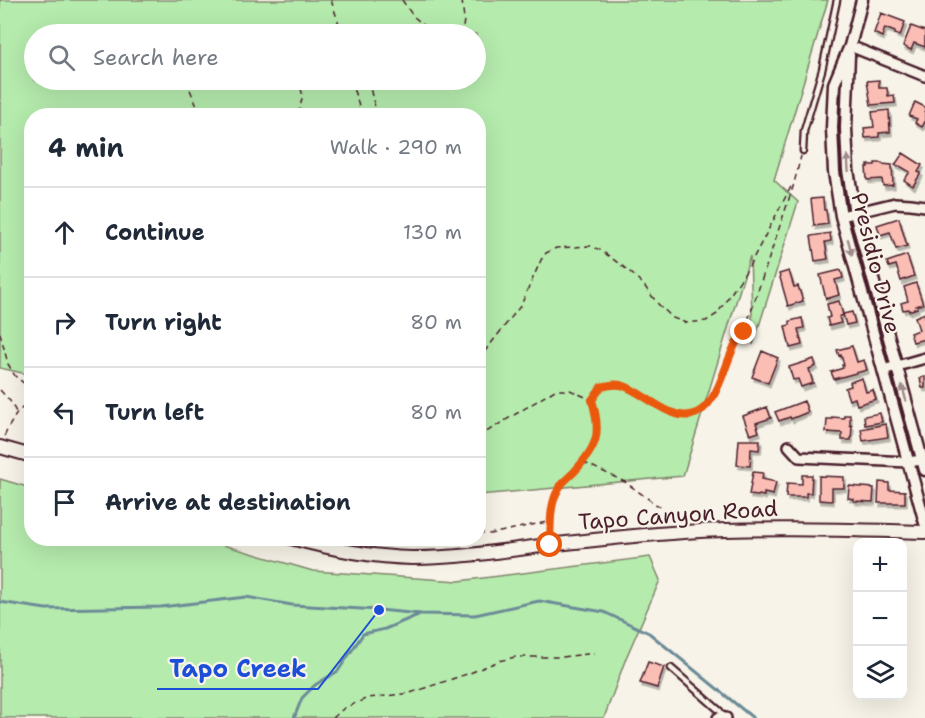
<!DOCTYPE html>
<html lang="en">
<head>
<meta charset="utf-8">
<style>
	:root { --surface:#fff; --page:#f6f6f7; --text:#1f2937; --muted:#747a83; --line:#e0e1e3 }
	body { margin:0; font-family:"Shantell Sans",sans-serif; background:var(--page); color:var(--text) }
	.controls { position:absolute; right:18px; bottom:18px; display:grid; overflow:hidden; border-radius:12px; box-shadow:0 6px 24px #0002 }
	.controls button { width:54px; height:54px; display:grid; place-items:center; padding:0; border:0; border-bottom:2px solid var(--line); background:var(--surface); color:var(--text); font:30px sans-serif }
	.stop { position:absolute; width:18px; height:18px; margin:-14px; border:4px solid #ea580c; border-radius:50%; background:#fff }
	.stop.end { background:#ea580c; border-color:#fff; box-shadow:0 2px 6px #0008 }
	.list { margin:0; padding:0; list-style:none }
	h2 { display:flex; justify-content:space-between; align-items:center; height:78px; margin:0; padding:0 24px; font-size:26px }
	h2 small { font-size:20px; font-weight:400; color:var(--muted) }
	.list li { display:grid; grid-template-columns:39px 1fr auto; gap:18px; align-items:center; box-sizing:border-box; height:90px; padding:0 24px; border-top:2px solid var(--line) }
	.list b { display:block; font-size:22px; white-space:nowrap }
	.list em { font-size:20px; font-style:normal; color:var(--muted) }
	.icon { flex:none; width:33px; height:33px; fill:none; stroke:currentColor; stroke-width:2; stroke-linecap:round; stroke-linejoin:round }
	.map { position:relative; flex:none; width:925px; height:718px; overflow:hidden }
	.search { position:absolute; background:var(--surface); box-shadow:0 6px 24px #0002; left:24px; top:24px; width:462px; height:66px; display:flex; align-items:center; gap:15px; box-sizing:border-box; padding:0 21px; border-radius:33px; color:var(--muted); font-size:22px }
	.panel { position:absolute; background:var(--surface); box-shadow:0 6px 24px #0002; left:24px; top:108px; width:462px; height:438px; border-radius:24px }
	.map>svg:first-child { display:block }
</style>
</head>
<body>
<div class="map">
<svg width="925" height="718" viewBox="0 0 925 718">
	<defs>
		<filter id="shadow"><feDropShadow dx="2" dy="3.5" stdDeviation="0" flood-color="#0004"/></filter>
	</defs>
	<rect width="100%" height="100%" fill="#f7f3e8"/>
	<filter id="ink" filterUnits="userSpaceOnUse"><feTurbulence type="fractalNoise" baseFrequency=".0167" numOctaves="2"/><feDisplacementMap in="SourceGraphic" scale="12" xChannelSelector="R" yChannelSelector="G"/><feConvolveMatrix kernelMatrix="1 2 1 2 8 2 1 2 1" color-interpolation-filters="sRGB"/></filter>
	<g filter="url(#ink)">
		<path fill="#b5ebad" stroke="#80856c" stroke-width="1.5" fill-rule="evenodd" d="M 0,0 L 828,0 L 774,180 L 798,202 L 753,345 L 750,256 L 683,476 L 479,495 L 478,116 L 32,116 L 31,375 L 0,368 ZM 476,34 L 476,80 L 34,80 L 34,34 Z
			M 0,479 L 31,488 L 32,538 L 202,539 L 313,571 L 459,581 L 650,557 L 660,580 L 626,658 L 604,718 L 0,718 Z"/>
		<g fill="none" stroke-linecap="round" stroke-linejoin="round">
			<path stroke="#6c8b97" stroke-width="3" d="M 0,602 L 46,609 L 161,607 L 246,597 L 292,605 L 379,610 L 421,614 L 475,615 L 539,601 L 604,612 L 649,633 L 753,718
				M 294,718 L 302,698 L 315,685 L 338,671 L 363,634 L 385,629 L 418,615"/>
		</g>
		<path fill="#fabeb5" stroke="#4a1f2b" stroke-width="1.5" filter="url(#shadow)" d="M 881,13 L 905,22 L 900,36 L 895,34 L 895,32 L 885,28 L 882,37 L 874,33 Z
			M 911,26 L 925,31 L 925,47 L 914,43 L 911,50 L 903,46 Z
			M 879,80 L 879,88 L 887,88 L 888,96 L 894,95 L 895,103 L 871,105 L 867,81 Z
			M 915,102 L 925,107 L 925,122 L 922,127 L 915,123 L 917,119 L 909,116 Z
			M 889,110 L 890,132 L 879,133 L 879,137 L 865,138 L 864,128 L 874,127 L 872,112 Z
			M 903,153 L 922,165 L 918,172 L 921,173 L 913,186 L 904,180 L 910,172 L 900,166 L 898,167 L 895,165 Z
			M 875,163 L 882,163 L 882,164 L 892,165 L 893,185 L 883,186 L 882,179 L 867,180 L 866,167 L 868,167 L 868,165 L 875,165 Z
			M 823,198 L 824,210 L 826,210 L 828,224 L 814,226 L 811,199 Z
			M 899,218 L 907,246 L 896,249 L 890,232 L 880,235 L 877,225 Z
			M 830,233 L 831,241 L 825,242 L 828,259 L 815,261 L 811,236 Z
			M 907,255 L 914,276 L 901,281 L 896,265 L 889,267 L 887,262 Z
			M 841,270 L 843,278 L 835,280 L 839,295 L 826,299 L 820,275 Z
			M 789,271 L 794,287 L 798,286 L 803,301 L 788,306 L 779,274 Z
			M 916,283 L 923,304 L 916,306 L 917,308 L 909,311 L 908,309 L 903,310 L 901,303 L 908,301 L 904,287 Z
			M 839,301 L 843,315 L 839,317 L 841,323 L 829,326 L 827,318 L 830,317 L 827,304 Z
			M 852,312 L 855,323 L 846,325 L 843,314 Z
			M 925,313 L 925,339 L 913,342 L 910,333 L 919,330 L 915,317 Z
			M 802,318 L 804,328 L 798,329 L 802,345 L 790,348 L 785,326 L 790,325 L 790,321 Z
			M 852,346 L 857,362 L 864,360 L 867,370 L 834,379 L 831,372 L 843,368 L 842,365 L 844,365 L 841,355 L 839,356 L 837,350 Z
			M 762,351 L 778,358 L 768,383 L 752,377 Z
			M 814,359 L 816,366 L 809,369 L 813,383 L 801,387 L 798,379 L 793,380 L 789,367 Z
			M 925,377 L 925,388 L 922,388 L 920,378 Z
			M 862,378 L 866,392 L 873,390 L 876,399 L 857,405 L 855,398 L 849,400 L 845,388 L 851,386 L 850,382 Z
			M 804,401 L 808,412 L 791,419 L 790,417 L 779,421 L 775,412 Z
			M 767,407 L 771,418 L 756,423 L 759,432 L 750,435 L 743,416 Z
			M 880,413 L 882,422 L 865,425 L 864,416 Z
			M 844,415 L 850,415 L 850,425 L 852,426 L 851,440 L 842,440 L 842,433 L 826,432 L 827,419 L 832,419 L 832,417 L 844,418 Z
			M 886,424 L 888,437 L 863,441 L 861,429 Z
			M 739,440 L 760,440 L 759,450 L 751,449 L 750,466 L 737,465 Z
			M 753,472 L 763,473 L 762,479 L 776,482 L 773,495 L 764,493 L 764,496 L 759,495 L 758,496 L 749,495 Z
			M 802,475 L 812,475 L 811,493 L 806,493 L 806,497 L 786,497 L 787,483 L 802,484 Z
			M 819,476 L 844,477 L 844,488 L 832,488 L 832,501 L 819,500 Z
			M 879,482 L 889,483 L 889,490 L 905,491 L 905,503 L 878,503 Z
			M 849,486 L 874,488 L 873,502 L 854,501 L 854,499 L 848,498 Z
			M 648,662 L 664,667 L 657,688 L 640,683 Z"/>
		<g fill="none" stroke-linecap="round" stroke-linejoin="round">
			<g stroke="#4a1f2b" stroke-width="9">
				<path id="service" d="M 803,151 L 804,131 L 822,70 L 837,0
					M 671,668 L 720,711 L 724,717"/>
			</g>
			<g stroke="#4a1f2b" stroke-width="14">
				<path id="minor" d="M 850,46 L 925,76
					M 841,216 L 895,203 L 911,204 L 925,206
					M 883,370 L 925,358
					M 789,446 L 799,457 L 908,462 L 922,460
					M 718,718 L 726,718"/>
			</g>
			<g stroke="#4a1f2b" stroke-width="15">
				<path id="tertiary" d="M 862,0 L 850,46 L 834,84 L 832,128 L 834,172 L 841,216 L 925,523
					M 849,55 L 846,128 L 848,170 L 855,213 L 925,470"/>
			</g>
			<g stroke="#4a1f2b" stroke-width="16">
				<path id="secondary" d="M 0,447 L 32,456
					M 291,538 C 331,549 371,557 412,558 C 458,558 503,551 548,545 C 593,540 639,535 684,532 C 764,527 845,530 925,532"/>
			</g>
			<path stroke="#4a1f2b" stroke-width="1.5" stroke-dasharray="6 4.5" stroke-linecap="butt" d="M 331,0 L 339,24 L 349,34
				M 402,0 L 413,16 L 434,34
				M 462,0 L 464,20 L 462,34
				M 164,32 L 166,34
				M 186,80 L 201,116
				M 294,80 C 307,89 301,102 298,116
				M 350,80 L 363,116
				M 368,80 L 374,104 L 380,116
				M 0,333 L 8,364 L 15,376 L 31,389 L 26,404 L 17,413 L 8,428 L 4,437
				M 478,360 L 521,305 L 541,260 L 546,253 L 556,248 L 591,246 L 602,251 L 629,271 L 643,284 L 657,303 L 673,318 L 686,323 L 706,321 L 717,314 L 747,270 L 793,183
				M 0,390 L 10,401 L 16,412
				M 478,437 L 555,390 L 570,390 L 592,400 L 601,387 C 609,385 617,383 624,386 C 644,393 670,420 691,415 C 718,409 723,364 736,343 C 738,339 741,335 744,332 L 793,187 L 801,156
				M 583,462 L 625,482 L 661,508
				M 478,532 L 490,534 L 551,521
				M 550,535 C 551,520 550,503 558,489 C 562,483 569,478 574,472 C 597,447 602,434 592,400
				M 333,718 L 344,708 L 368,698 L 410,693 L 470,673 L 499,661 L 515,657 L 563,657 L 595,653"/>
			<use href="#service" stroke="#f7f3e8" stroke-width="4.5"/>
			<use href="#minor" stroke="#f7f3e8" stroke-width="9"/>
			<use href="#tertiary" stroke="#f7f3e8" stroke-width="10"/>
			<use href="#secondary" stroke="#f7f3e8" stroke-width="12"/>
		</g>
		<defs><path id="oneway-solid" d="M-6-.8H1V-3.2L6.5 0L1 3.2V.8H-6Z" transform="scale(1.5)"/></defs>
		<g fill="#a0898a">
			<use href="#oneway-solid" transform="translate(848 163) rotate(-94)"/>
			<use href="#oneway-solid" transform="translate(850 247) rotate(75)"/>
			<use href="#oneway-solid" transform="translate(904 393) rotate(-105)"/>
		</g>
	</g>
	<g fill="none" stroke-linecap="round" stroke-linejoin="round" filter="url(#ink)">
		<path stroke="#ea580c" stroke-width="8" d="M 550,545 C 551,527 549,506 558,490 C 561,483 568,478 574,472 C 597,447 602,434 592,400 L 601,387 C 609,385 617,383 624,386 C 644,393 670,420 691,415 C 718,409 724,364 736,343 C 738,339 741,335 744,332"/>
	</g>
	<g text-anchor="middle" dominant-baseline="central" stroke-width="4.5" stroke-linejoin="round" paint-order="stroke">
		<g font-size="22" fill="#4a1f2b" stroke="#f7f3e8">
			<text transform="translate(876 263) rotate(76)">Presidio Drive</text>
			<text transform="translate(678 515) rotate(-4)">Tapo Canyon Road</text>
		</g>
	</g>
	<path fill="none" stroke="#1d4ed8" stroke-width="2" d="M379 610L318 689H157"/>
	<circle fill="#1d4ed8" stroke="#f7f3e8" stroke-width="2" cx="379" cy="610" r="6"/>
	<g font-size="24" text-anchor="middle" font-weight="bold" fill="#1d4ed8" stroke="#f7f3e8" stroke-width="4.5" stroke-linejoin="round" paint-order="stroke">
		<text x="238" y="677">Tapo Creek</text>
	</g>
</svg>
<div class="controls">
<button>+</button>
<button>−</button>
<button><svg class="icon" aria-label="layers" viewBox="0 0 24 24"><path d="M12 4l9 5-9 5-9-5zM3 14l9 5 9-5"/></svg></button>
</div>
<div class="stop" style="left:550px;top:545px"></div>
<div class="stop end" style="left:744px;top:332px"></div>
<div class="search"><svg class="icon" aria-label="search" viewBox="0 0 24 24"><circle cx="10" cy="10" r="6"/><path d="M15 15l6 6"/></svg>Search here</div>
<section class="panel">
<h2>4 min<small>Walk · 290 m</small></h2>
<ul class="list">
<li><svg class="icon" aria-label="ahead" viewBox="0 0 24 24"><path d="M12 20V5M6 11l6-6 6 6"/></svg><div><b>Continue</b></div><em>130 m</em></li>
<li><svg class="icon" aria-label="right" viewBox="0 0 24 24"><path d="M7 20v-9h11M14 6l5 5-5 5"/></svg><div><b>Turn right</b></div><em>80 m</em></li>
<li><svg class="icon" aria-label="left" viewBox="0 0 24 24"><path d="M17 20v-9H6M10 6l-5 5 5 5"/></svg><div><b>Turn left</b></div><em>80 m</em></li>
<li><svg class="icon" aria-label="arrive" viewBox="0 0 24 24"><path d="M6 21V4h12l-3 4 3 4H6"/></svg><div><b>Arrive at destination</b></div></li>
</ul>
</section>
</div>
</body>
</html>
